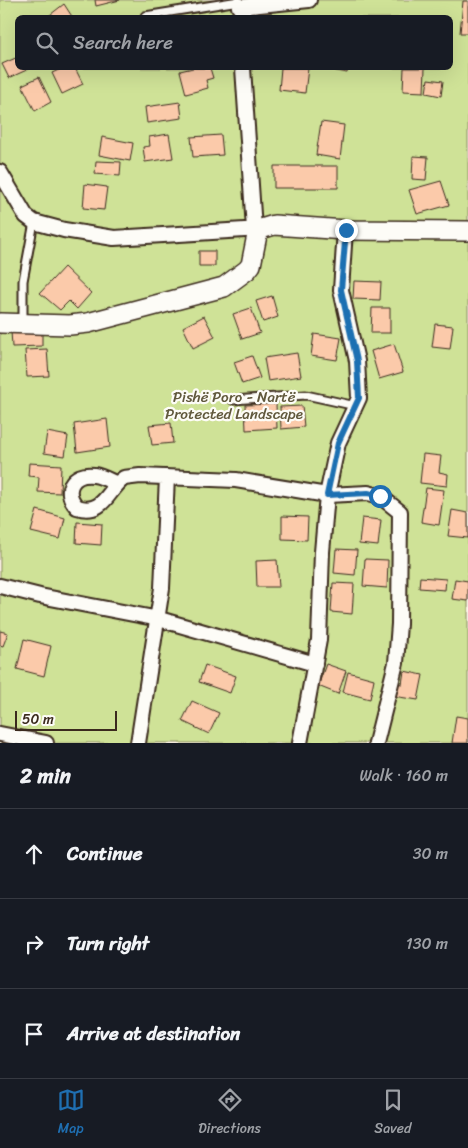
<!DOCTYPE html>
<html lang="en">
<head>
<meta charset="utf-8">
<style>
	:root { --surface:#171b24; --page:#242831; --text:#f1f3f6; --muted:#9ea1a6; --line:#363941; --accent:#1f6fb2 }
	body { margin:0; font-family:Sriracha,sans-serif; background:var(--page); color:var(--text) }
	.scale { position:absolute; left:15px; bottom:12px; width:102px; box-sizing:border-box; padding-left:5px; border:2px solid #3b2a1e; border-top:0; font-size:14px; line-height:18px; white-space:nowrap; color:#3b2a1e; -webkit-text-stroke:4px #fdfcf7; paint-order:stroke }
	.stop { position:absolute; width:15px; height:15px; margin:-11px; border:4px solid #1f6fb2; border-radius:50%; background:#fff }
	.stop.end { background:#1f6fb2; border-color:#fff; box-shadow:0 1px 5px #0008 }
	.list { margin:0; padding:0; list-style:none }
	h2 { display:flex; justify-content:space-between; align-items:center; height:65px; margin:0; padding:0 20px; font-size:21px }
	h2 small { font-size:16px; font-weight:400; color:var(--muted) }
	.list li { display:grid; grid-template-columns:32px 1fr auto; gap:15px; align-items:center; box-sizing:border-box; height:90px; padding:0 20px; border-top:1px solid var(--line) }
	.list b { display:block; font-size:19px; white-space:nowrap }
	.list em { font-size:16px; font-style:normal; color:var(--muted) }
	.icon { flex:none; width:28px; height:28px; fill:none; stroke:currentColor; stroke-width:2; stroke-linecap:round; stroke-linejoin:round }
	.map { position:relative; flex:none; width:468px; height:743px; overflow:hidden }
	.search { position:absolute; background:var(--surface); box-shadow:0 5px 20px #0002; left:15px; right:15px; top:15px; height:55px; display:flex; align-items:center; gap:12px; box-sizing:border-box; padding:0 18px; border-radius:8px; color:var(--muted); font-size:19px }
	.sheet { height:335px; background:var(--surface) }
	nav { display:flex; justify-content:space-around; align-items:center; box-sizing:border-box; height:70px; border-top:1px solid var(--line); background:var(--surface); font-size:14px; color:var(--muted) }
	nav a { display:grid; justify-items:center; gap:2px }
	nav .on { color:var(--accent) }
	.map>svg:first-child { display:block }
</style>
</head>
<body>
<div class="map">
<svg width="468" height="743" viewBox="0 0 468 743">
	<rect width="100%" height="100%" fill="#fdf2e8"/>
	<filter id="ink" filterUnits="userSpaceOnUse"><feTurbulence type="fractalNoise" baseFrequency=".02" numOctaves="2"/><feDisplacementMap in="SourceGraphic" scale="10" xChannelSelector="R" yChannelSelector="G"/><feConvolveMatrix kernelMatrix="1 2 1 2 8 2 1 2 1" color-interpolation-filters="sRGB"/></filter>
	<g filter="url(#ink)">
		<path fill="#cfe297" stroke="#85865a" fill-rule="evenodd" d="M 0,0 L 468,0 L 468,743 L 0,743 ZM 18,18 L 450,18 L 450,68 L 18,68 Z"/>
		<path fill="#fbcaaa" stroke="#3b2a1e" d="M 95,0 L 120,0 L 96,6 Z
			M 463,1 L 468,1 L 468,33 L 460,33 Z
			M 64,4 L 73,18 L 46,18 Z
			M 18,57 L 18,68 L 31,68 L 9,78 L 2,64 Z
			M 63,68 L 75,68 L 83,84 L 62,94 L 52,73 Z
			M 193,68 L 210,68 L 213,78 L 206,80 L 208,88 L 186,94 L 180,71 Z
			M 281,68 L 308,68 L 305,93 L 279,90 Z
			M 322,68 L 348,68 L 347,73 Z
			M 404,68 L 425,68 L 424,92 L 403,91 Z
			M 39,77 L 51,102 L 35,111 L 22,85 Z
			M 428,79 L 443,81 L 441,96 L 426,93 Z
			M 180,102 L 182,118 L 147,123 L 145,107 Z
			M 321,122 L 344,125 L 340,159 L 316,155 Z
			M 169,134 L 173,158 L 145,162 L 143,147 L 150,146 L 149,137 Z
			M 221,135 L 223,155 L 193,157 L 191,137 Z
			M 102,137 L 133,143 L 130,161 L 99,155 Z
			M 413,156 L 428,157 L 426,180 L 412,179 Z
			M 96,161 L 121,162 L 120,176 L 95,174 Z
			M 274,166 L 338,166 L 338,188 L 274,188 Z
			M 441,181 L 449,205 L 417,214 L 409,190 Z
			M 85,184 L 107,187 L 104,210 L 83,208 Z
			M 199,251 L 215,251 L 215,266 L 199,266 Z
			M 64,267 L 91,293 L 77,309 L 69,301 L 60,310 L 40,293 Z
			M 354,281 L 381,282 L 380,300 L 353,299 Z
			M 272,296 L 278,317 L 263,322 L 256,301 Z
			M 251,308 L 260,333 L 242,339 L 233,314 Z
			M 372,308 L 390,308 L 390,333 L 371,333 Z
			M 204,316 L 215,337 L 193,348 L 183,327 Z
			M 435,324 L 453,326 L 450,349 L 432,347 Z
			M 42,330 L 42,346 L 12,347 L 11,331 Z
			M 314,334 L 341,338 L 337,360 L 311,356 Z
			M 394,344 L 403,372 L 379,379 L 371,351 Z
			M 47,349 L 49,376 L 27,377 L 25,350 Z
			M 297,353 L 301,376 L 268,381 L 264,358 Z
			M 252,356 L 260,378 L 242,384 L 234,362 Z
			M 276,404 L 277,428 L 246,430 L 245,405 Z
			M 302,406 L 304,427 L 281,429 L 280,407 Z
			M 107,419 L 110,447 L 77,452 L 74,424 Z
			M 171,423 L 173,443 L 152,445 L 149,425 Z
			M 47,432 L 68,436 L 65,456 L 44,453 Z
			M 423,454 L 441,456 L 439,472 L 448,474 L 447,486 L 420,483 Z
			M 29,463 L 61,465 L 60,493 L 38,492 L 39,477 L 28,476 Z
			M 426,488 L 444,490 L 439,525 L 421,522 Z
			M 37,510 L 65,518 L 60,539 L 31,532 Z
			M 452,510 L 468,513 L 468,538 L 448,536 Z
			M 282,516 L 308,517 L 307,540 L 282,539 Z
			M 362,518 L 381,520 L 378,546 L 359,544 Z
			M 77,522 L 102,524 L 101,545 L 76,543 Z
			M 336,549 L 357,550 L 355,575 L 334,573 Z
			M 365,559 L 388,560 L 387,588 L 363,586 Z
			M 277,560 L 279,587 L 257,587 L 256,561 Z
			M 420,577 L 446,579 L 445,590 L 419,588 Z
			M 455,579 L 468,581 L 468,601 L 452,599 Z
			M 333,583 L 354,584 L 352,614 L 331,612 Z
			M 0,631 L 8,633 L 3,646 L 0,645 Z
			M 24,639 L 51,646 L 44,676 L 17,669 Z
			M 326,664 L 346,671 L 338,694 L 318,686 Z
			M 205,665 L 236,676 L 230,693 L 199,682 Z
			M 404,671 L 423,675 L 418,700 L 393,696 L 396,683 L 402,684 Z
			M 348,672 L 374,679 L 370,699 L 343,692 Z
			M 192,701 L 219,713 L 209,734 L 182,721 Z
			M 456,716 L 468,718 L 468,743 L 452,743 Z"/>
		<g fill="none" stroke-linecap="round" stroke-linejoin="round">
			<g stroke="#3b2a1e" stroke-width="11">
				<path id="lane" d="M 145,16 L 239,1
					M 23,323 L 23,281 L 34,222
					M 233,400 L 306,395 L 356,406"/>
			</g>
			<g stroke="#3b2a1e" stroke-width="18">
				<path id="street" d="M 239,7 L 309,0
					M 243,68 L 254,229
					M 0,172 L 26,216 L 34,222 L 64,230 L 114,238 L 261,229
					M 117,484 C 110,481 102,476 94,475 C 72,472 62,491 77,507 C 104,516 108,489 124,478 L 140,476 L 236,480 L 327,495 L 368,493 L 380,496 L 400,512 L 399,624 L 396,663 L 376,743
					M 0,586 L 40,596 L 159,619 L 315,664
					M 0,734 L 46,743
					M 138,743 L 162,588 L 167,477
					M 300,743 L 319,640 L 322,552 L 327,495 L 338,443 L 359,398 L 357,361 L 341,290 L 345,230"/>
			</g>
			<g stroke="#3b2a1e" stroke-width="22">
				<path id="secondary" d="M 0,323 L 70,325 L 88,323 L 224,287 L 247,270 L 251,265 L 257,235 L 261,229 L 274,225 L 345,230 L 468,231"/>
			</g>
			<use href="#lane" stroke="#fdfcf7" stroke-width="7"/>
			<use href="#street" stroke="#fdfcf7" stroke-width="14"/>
			<use href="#secondary" stroke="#fdfcf7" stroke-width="19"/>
		</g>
	</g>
	<g fill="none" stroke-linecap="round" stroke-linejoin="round" filter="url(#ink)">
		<path stroke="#1f6fb2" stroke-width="6" d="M 346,230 L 341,290 L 357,361 L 359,398 L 338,443 L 327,495 L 368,493 L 380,496"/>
	</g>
	<g text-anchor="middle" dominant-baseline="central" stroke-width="4.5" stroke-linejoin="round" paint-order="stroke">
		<g font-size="15" fill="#60583c" stroke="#fdfcf7">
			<text x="234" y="397">Pishë Poro - Nartë<tspan x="234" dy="17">Protected Landscape</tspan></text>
		</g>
	</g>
</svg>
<div class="scale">50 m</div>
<div class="stop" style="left:380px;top:496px"></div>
<div class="stop end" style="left:346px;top:230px"></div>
<div class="search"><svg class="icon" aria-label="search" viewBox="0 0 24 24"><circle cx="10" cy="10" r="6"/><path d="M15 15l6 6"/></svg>Search here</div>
</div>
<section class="sheet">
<h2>2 min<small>Walk · 160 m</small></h2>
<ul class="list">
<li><svg class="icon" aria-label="ahead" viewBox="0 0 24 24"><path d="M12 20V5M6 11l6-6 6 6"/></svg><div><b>Continue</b></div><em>30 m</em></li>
<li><svg class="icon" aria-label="right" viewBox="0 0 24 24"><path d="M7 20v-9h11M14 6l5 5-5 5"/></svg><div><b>Turn right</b></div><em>130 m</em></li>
<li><svg class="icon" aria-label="arrive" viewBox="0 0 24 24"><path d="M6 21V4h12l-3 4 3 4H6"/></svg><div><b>Arrive at destination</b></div></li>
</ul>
</section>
<nav>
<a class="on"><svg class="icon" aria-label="map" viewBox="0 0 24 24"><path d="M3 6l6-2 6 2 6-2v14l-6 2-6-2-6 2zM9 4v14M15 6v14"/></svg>Map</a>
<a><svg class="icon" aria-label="directions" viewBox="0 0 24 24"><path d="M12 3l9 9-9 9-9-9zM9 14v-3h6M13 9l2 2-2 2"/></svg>Directions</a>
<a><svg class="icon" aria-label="saved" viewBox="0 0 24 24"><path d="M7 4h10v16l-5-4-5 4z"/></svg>Saved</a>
</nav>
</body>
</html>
